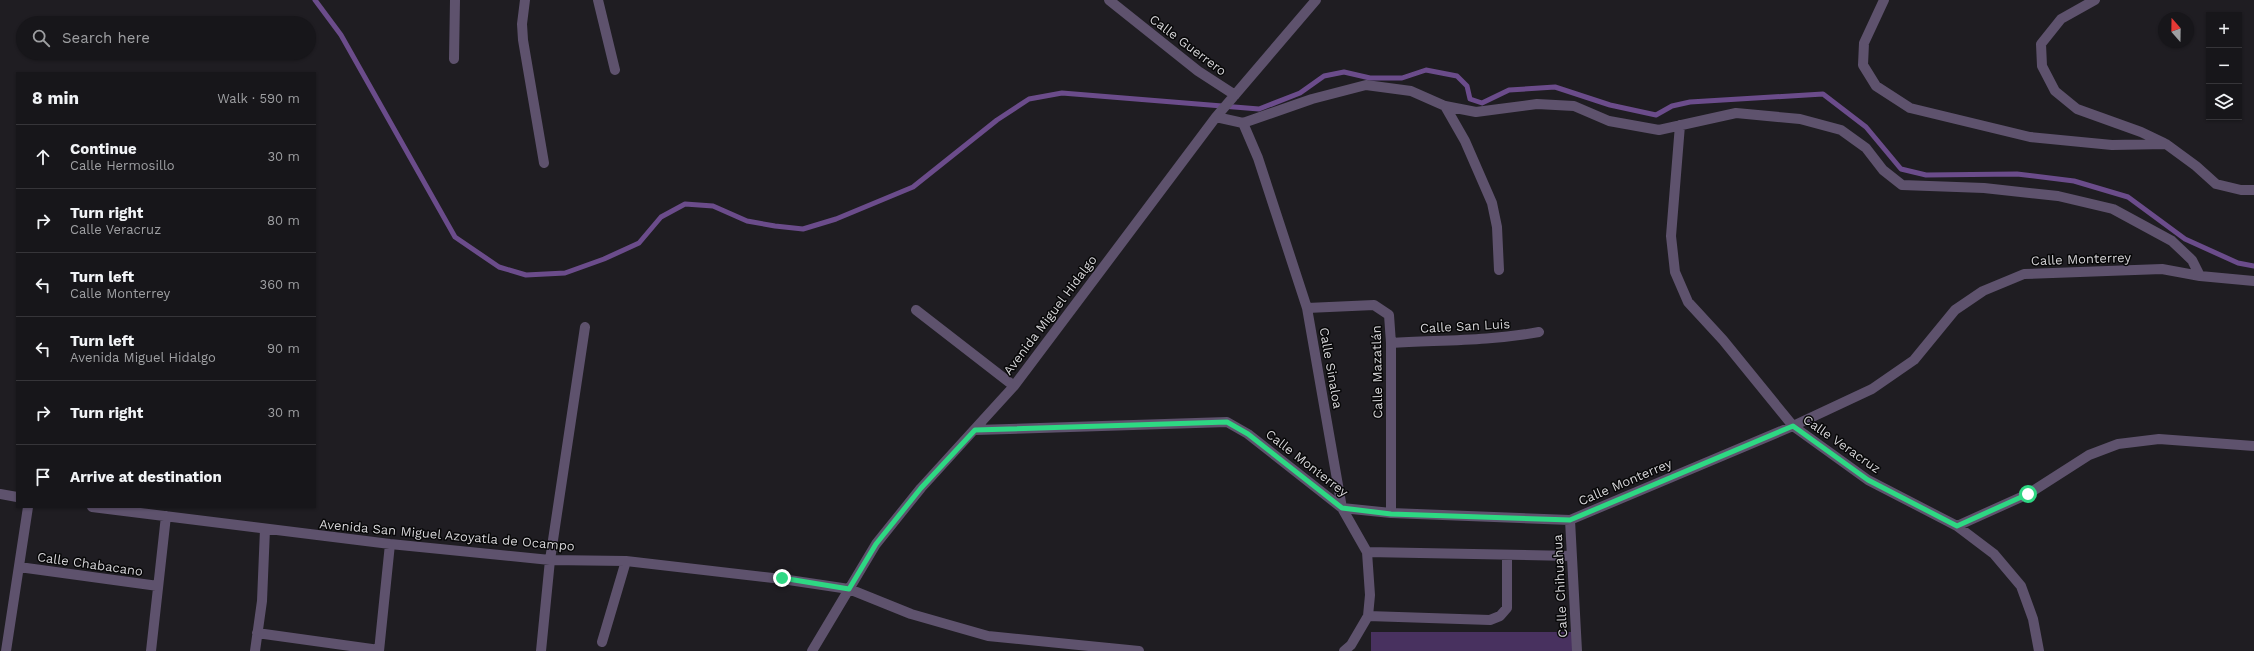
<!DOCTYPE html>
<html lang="en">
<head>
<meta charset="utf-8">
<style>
	:root { --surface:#17161a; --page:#242327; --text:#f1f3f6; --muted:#9e9fa2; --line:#363539 }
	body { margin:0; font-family:"Work Sans",sans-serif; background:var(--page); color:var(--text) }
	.controls { position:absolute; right:12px; top:12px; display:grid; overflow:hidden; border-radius:0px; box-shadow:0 1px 3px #0004 }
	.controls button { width:36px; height:36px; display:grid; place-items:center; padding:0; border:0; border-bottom:1px solid var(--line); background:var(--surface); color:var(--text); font:20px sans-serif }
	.compass { position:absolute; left:2158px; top:12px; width:36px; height:36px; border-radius:50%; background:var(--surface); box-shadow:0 1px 3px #0004; rotate:340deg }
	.stop { position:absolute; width:12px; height:12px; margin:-9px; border:3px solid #2ed883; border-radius:50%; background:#fff }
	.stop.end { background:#2ed883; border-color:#fff; box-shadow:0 1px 4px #0008 }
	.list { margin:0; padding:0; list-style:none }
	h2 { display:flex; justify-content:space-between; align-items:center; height:52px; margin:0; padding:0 16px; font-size:17px }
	h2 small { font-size:13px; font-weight:400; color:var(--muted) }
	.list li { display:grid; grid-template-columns:26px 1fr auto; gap:12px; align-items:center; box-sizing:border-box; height:64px; padding:0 16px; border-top:1px solid var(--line) }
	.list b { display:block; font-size:15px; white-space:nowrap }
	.list p { margin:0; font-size:13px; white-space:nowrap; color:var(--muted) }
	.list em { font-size:13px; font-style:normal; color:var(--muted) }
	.icon { flex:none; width:22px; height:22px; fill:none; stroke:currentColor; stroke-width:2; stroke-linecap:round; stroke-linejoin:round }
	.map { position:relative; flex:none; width:2254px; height:651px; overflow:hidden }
	.search { position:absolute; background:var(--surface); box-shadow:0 1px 3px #0004; left:16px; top:16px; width:300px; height:44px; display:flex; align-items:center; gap:10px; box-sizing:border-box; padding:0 14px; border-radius:22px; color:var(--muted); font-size:15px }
	.panel { position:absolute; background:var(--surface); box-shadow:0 1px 3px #0004; left:16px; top:72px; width:300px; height:436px; border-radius:0px }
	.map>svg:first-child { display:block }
</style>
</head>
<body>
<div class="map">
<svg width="2254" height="651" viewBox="0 0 2254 651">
	<rect width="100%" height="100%" fill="#1f1d22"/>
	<path fill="#48315f" d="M 1371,632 L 1575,632 L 1573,651 L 1371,651 Z"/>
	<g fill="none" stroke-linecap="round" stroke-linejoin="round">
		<path stroke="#6b4c8b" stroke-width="5" d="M 315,0 L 341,35 L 455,237 L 499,267 L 526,275 L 565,273 L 604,259 L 639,243 L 661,217 L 685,204 L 713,206 L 747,221 L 775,226 L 803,229 L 836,219 L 913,187 L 997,120 L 1029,99 L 1062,93 L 1259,109 L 1300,93 L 1324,76 L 1344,72 L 1370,78 L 1402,78 L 1426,70 L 1457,76 L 1467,86 L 1470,99 L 1482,103 L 1509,90 L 1555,87 L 1610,105 L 1656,115 L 1672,106 L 1690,102 L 1823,94 L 1866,127 L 1901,169 L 1926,175 L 2017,174 L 2074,181 L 2128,197 L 2185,239 L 2238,263 L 2254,266"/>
		<path stroke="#5e526d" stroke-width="10" d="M 525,0 L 522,24 L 523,40 L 544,163
			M 598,0 L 615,70
			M 1109,0 L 1198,71 L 1235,95
			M 1884,0 L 1864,43 L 1863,65 L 1876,86 L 1910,108 L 2030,137 L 2112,145 L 2166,144 L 2196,166 L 2216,184 L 2241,190 L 2254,190
			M 2095,0 L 2061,19 L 2041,44 L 2042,66 L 2055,91 L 2077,109 L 2141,132 L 2164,143
			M 454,59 L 455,0
			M 1445,106 L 1465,141 L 1492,203 L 1497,227 L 1499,270
			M 1216,117 L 1243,123 L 1258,158 L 1307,308 L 1342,508 L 1367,552 L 1370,595 L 1368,616 L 1351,645 L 1344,651
			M 1243,123 L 1312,99 L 1366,85 L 1411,91 L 1445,106 L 1476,112 L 1537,104 L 1574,106 L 1609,121 L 1659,130 L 1736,113 L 1800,119 L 1841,130 L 1866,148 L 1883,170 L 1902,185 L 1984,188 L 2058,196 L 2113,209 L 2172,241 L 2192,260 L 2200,276
			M 1680,125 L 1671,236 L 1675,272 L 1688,302 L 1723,340 L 1793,426 L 1868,480 L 1957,526 L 1994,554 L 2021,586 L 2033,619 L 2039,651
			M 1307,308 L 1374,305 L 1389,315 L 1391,343 L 1391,513
			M 916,310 L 1014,386
			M 1391,343 C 1441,340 1490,341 1539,332
			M 975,430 L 1227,422 L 1248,434 L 1342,508 L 1391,513 L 1570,520 L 1793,426 L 1872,389 L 1914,360 L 1955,310 L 1983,291 L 2024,274 L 2162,269 L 2200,276 L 2254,281
			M 0,494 L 17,497
			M 92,507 L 390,544 L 550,560 L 626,561 L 782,579 L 849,589 L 911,614 L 988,636 L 1139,651
			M 1570,520 L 1577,651
			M 1957,526 L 2028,494 L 2089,455 L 2118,444 L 2159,439 L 2254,446
			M 1367,552 L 1572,556
			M 19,567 L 158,586
			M 1368,616 L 1490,620 L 1500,616 L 1507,608 L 1507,555
			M 257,633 L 379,650
			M 602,642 L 626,561
			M 6,651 L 28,507
			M 151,651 L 166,516
			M 255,651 L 262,601 L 265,529
			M 379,651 L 390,544
			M 541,651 L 550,560 L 585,327
			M 812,651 L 876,544 L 921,488 L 1014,386 L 1216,117 L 1316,0"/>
	</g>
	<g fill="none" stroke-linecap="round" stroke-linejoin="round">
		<path stroke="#2ed883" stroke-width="5" d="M 782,578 L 849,589 L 876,544 L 921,488 L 975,430 L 1227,422 L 1248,434 L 1342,508 L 1391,514 L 1570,520 L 1793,426 L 1868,480 L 1957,526 L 2028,494"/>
	</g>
	<g text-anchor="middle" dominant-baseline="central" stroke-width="3" stroke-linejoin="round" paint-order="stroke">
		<g font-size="13" fill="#d5d4d7" stroke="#080809">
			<text transform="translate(1188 45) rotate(37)">Calle Guerrero</text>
			<text transform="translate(2081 259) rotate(-2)">Calle Monterrey</text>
			<text transform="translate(1050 315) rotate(-53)">Avenida Miguel Hidalgo</text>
			<text transform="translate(1465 326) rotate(-3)">Calle San Luis</text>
			<text transform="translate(1331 368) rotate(80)">Calle Sinaloa</text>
			<text transform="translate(1377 372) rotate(-91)">Calle Mazatlán</text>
			<text transform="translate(1842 444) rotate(35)">Calle Veracruz</text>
			<text transform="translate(1307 463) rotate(38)">Calle Monterrey</text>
			<text transform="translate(1625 482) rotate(-23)">Calle Monterrey</text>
			<text transform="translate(447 535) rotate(5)">Avenida San Miguel Azoyatla de Ocampo</text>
			<text transform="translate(90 564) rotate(8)">Calle Chabacano</text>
			<text transform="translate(1560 586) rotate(-93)">Calle Chihuahua</text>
		</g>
	</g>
</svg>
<div class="controls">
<button>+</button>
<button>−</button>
<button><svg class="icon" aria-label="layers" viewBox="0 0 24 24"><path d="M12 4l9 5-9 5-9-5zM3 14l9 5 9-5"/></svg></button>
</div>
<svg class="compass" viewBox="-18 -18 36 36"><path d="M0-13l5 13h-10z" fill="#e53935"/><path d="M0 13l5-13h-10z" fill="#9e9fa2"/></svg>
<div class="stop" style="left:2028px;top:494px"></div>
<div class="stop end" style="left:782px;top:578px"></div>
<div class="search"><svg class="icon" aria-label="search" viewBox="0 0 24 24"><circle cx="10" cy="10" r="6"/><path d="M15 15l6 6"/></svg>Search here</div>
<section class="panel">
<h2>8 min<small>Walk · 590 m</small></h2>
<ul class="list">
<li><svg class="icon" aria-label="ahead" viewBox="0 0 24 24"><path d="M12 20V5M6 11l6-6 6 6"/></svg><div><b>Continue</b><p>Calle Hermosillo</p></div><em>30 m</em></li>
<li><svg class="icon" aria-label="right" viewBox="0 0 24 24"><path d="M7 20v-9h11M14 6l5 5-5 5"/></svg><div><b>Turn right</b><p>Calle Veracruz</p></div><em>80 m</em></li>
<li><svg class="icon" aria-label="left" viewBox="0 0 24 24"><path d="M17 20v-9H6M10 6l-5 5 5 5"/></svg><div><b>Turn left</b><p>Calle Monterrey</p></div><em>360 m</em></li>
<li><svg class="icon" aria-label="left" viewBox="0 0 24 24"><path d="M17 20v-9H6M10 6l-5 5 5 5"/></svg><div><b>Turn left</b><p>Avenida Miguel Hidalgo</p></div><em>90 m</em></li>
<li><svg class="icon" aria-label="right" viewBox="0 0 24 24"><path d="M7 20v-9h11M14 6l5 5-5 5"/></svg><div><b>Turn right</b></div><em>30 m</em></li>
<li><svg class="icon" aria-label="arrive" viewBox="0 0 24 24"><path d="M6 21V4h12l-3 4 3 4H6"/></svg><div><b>Arrive at destination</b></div></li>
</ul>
</section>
</div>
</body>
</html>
